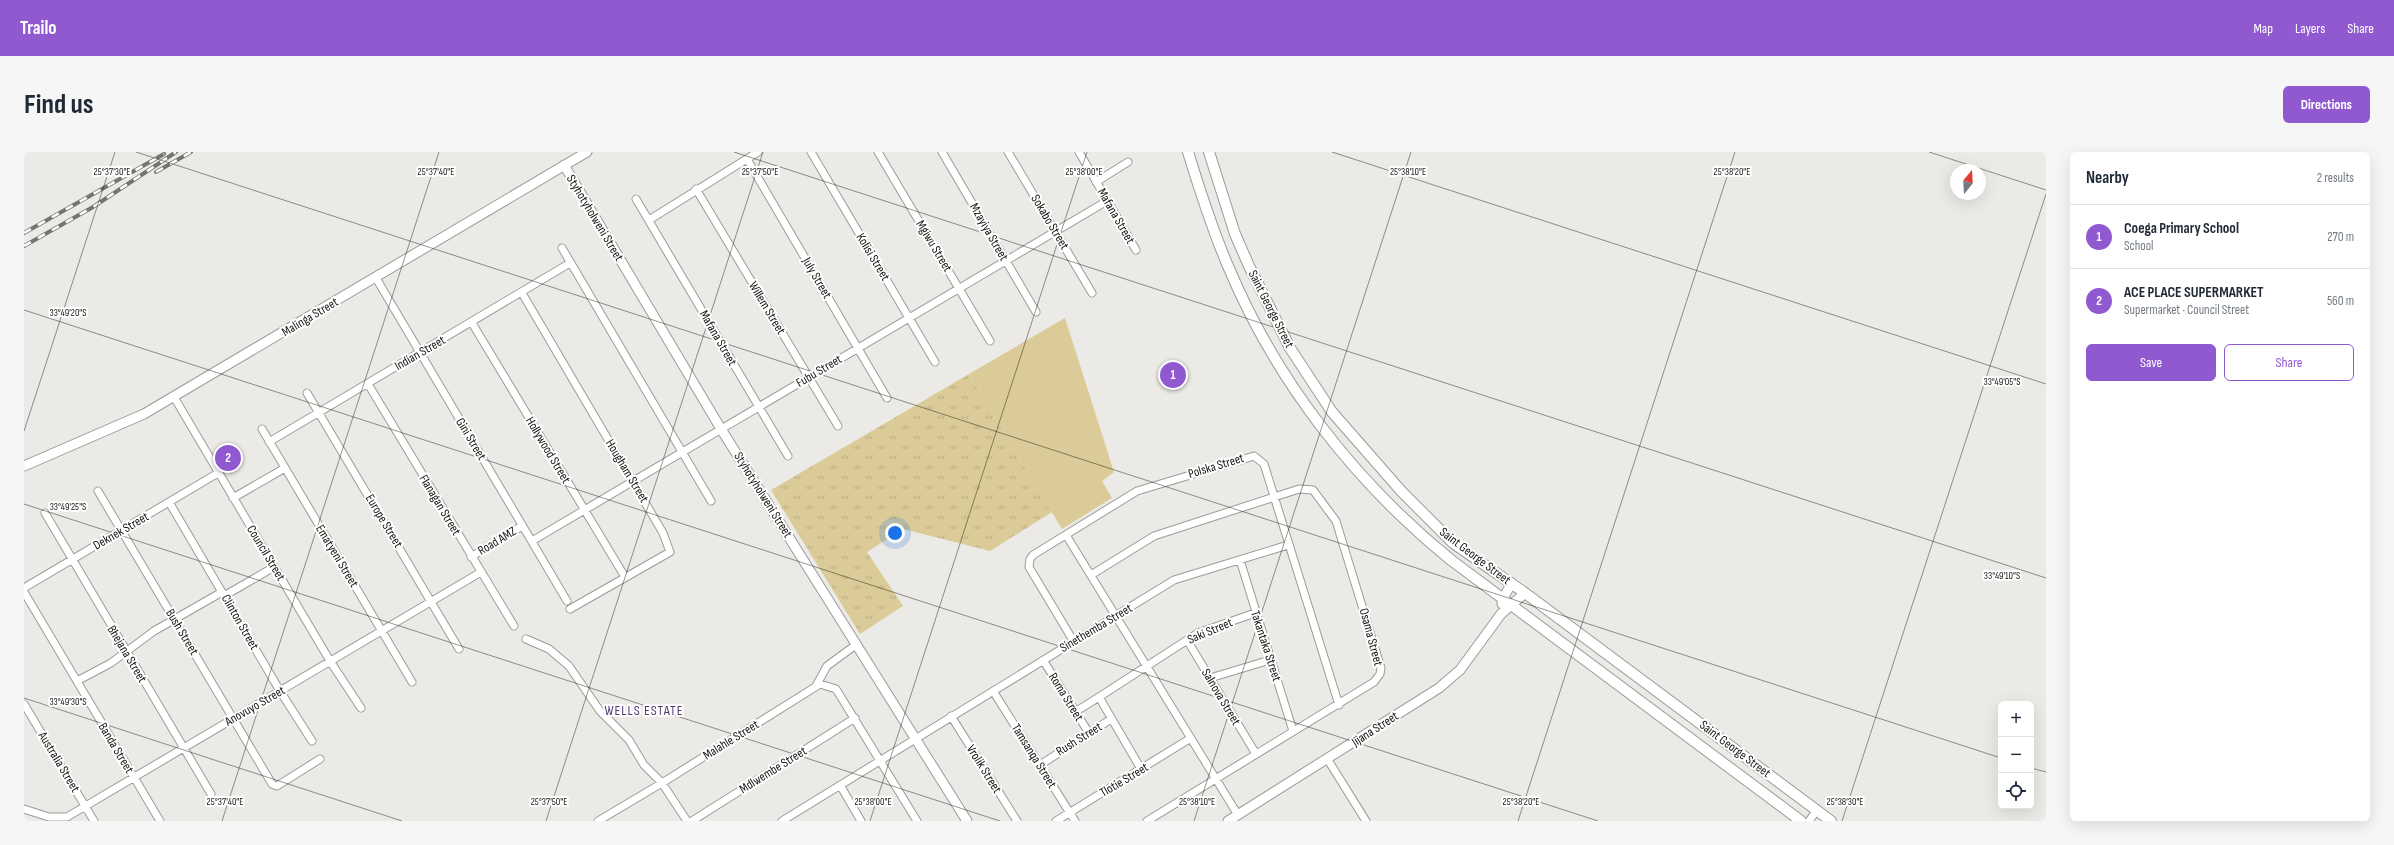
<!DOCTYPE html>
<html lang="en">
<head>
<meta charset="utf-8">
<style>
	:root { --surface:#fff; --page:#f6f6f7; --text:#1f2937; --muted:#747a83; --line:#e0e1e3; --accent:#9059d0 }
	body { margin:0; font-family:"Sofia Sans Condensed",sans-serif; background:var(--page); color:var(--text) }
	.controls { position:absolute; right:12px; bottom:12px; display:grid; overflow:hidden; border-radius:6px; box-shadow:0 4px 16px #0002 }
	.controls button { width:36px; height:36px; display:grid; place-items:center; padding:0; border:0; border-bottom:1px solid var(--line); background:var(--surface); color:var(--text); font:20px sans-serif }
	.compass { position:absolute; left:1926px; top:12px; width:36px; height:36px; border-radius:50%; background:var(--surface); box-shadow:0 4px 16px #0002; rotate:18deg }
	.you { position:absolute; left:871px; top:381px; width:14px; height:14px; margin:-10px; border:3px solid #fff; border-radius:50%; background:#1a73e8; box-shadow:0 0 0 6px #1a73e833 }
	.badge { display:grid; place-items:center; width:26px; height:26px; border-radius:50%; background:var(--accent); color:#fff; font-size:13px; font-weight:700 }
	.pin { position:absolute; translate:-50% -50%; border:2px solid #fff; box-shadow:0 1px 4px #0006 }
	.list { margin:0; padding:0; list-style:none }
	h2 { display:flex; justify-content:space-between; align-items:center; height:52px; margin:0; padding:0 16px; font-size:17px }
	h2 small { font-size:13px; font-weight:400; color:var(--muted) }
	.list li { display:grid; grid-template-columns:26px 1fr auto; gap:12px; align-items:center; box-sizing:border-box; height:64px; padding:0 16px; border-top:1px solid var(--line) }
	.list b { display:block; font-size:15px; white-space:nowrap }
	.list p { margin:0; font-size:13px; white-space:nowrap; color:var(--muted) }
	.list em { font-size:13px; font-style:normal; color:var(--muted) }
	.actions { display:flex; gap:8px; padding:12px 16px }
	.actions a { flex:1; padding:9px 0; border:1px solid var(--accent); border-radius:6px; text-align:center; font-size:14px; color:var(--accent) }
	.actions .main { background:var(--accent); color:#fff }
	.icon { flex:none; width:22px; height:22px; fill:none; stroke:currentColor; stroke-width:2; stroke-linecap:round; stroke-linejoin:round }
	.map { position:relative; flex:none; width:2022px; height:669px; overflow:hidden; border-radius:6px }
	header { display:flex; align-items:center; gap:24px; box-sizing:border-box; height:56px; padding:0 20px; background:var(--accent); color:#fff }
	header strong { font-size:19px }
	nav { display:flex; gap:22px; margin-inline-start:auto; font-size:14px }
	.intro { display:flex; align-items:center; justify-content:space-between; box-sizing:border-box; height:96px; padding:0 24px }
	h1 { margin:0; font-size:28px }
	.button { padding:10px 18px; border-radius:6px; background:var(--accent); color:#fff; font-size:14px; font-weight:700 }
	main { display:flex; gap:24px; padding:0 24px }
	aside { flex:1; background:var(--surface); border-radius:6px; box-shadow:0 4px 16px #0002 }
	.map>svg:first-child { display:block }
</style>
</head>
<body>
<header>
<strong>Trailo</strong>
<nav><a>Map</a><a>Layers</a><a>Share</a></nav>
</header>
<div class="intro"><h1>Find us</h1><a class="button">Directions</a></div>
<main>
<div class="map">
<svg width="2022" height="669" viewBox="0 0 2022 669">
	<defs>
		<pattern id="park-tufts" width="24" height="20" patternUnits="userSpaceOnUse"><rect width="24" height="20" fill="#dbcb99"/><path d="M3 7l-1-3M5 7V3M7 7l1-3M15 17l-1-3M17 17v-4M19 17l1-3" fill="none" stroke="#bbae83"/></pattern>
	</defs>
	<rect width="100%" height="100%" fill="#ebeae6"/>
	<path fill="url(#park-tufts)" d="M 945,222 L 1028,360 L 966,399 L 879,377 L 843,400 L 879,454 L 836,482 L 747,338 Z"/>
	<path fill="#dbcb99" d="M 1041,166 L 1090,320 L 1078,329 L 1088,346 L 1038,377 L 945,222 Z"/>
	<g fill="none" stroke-linecap="round" stroke-linejoin="round">
		<g stroke="#9c9b97" stroke-width="9">
			<path id="minor" d="M 787,0 L 911,210
				M 854,0 L 966,189
				M 918,0 L 1012,160
				M 984,0 L 1068,141
				M 1055,0 L 1112,98
				M 723,7 L 863,246
				M 1072,30 L 1104,10
				M 672,37 L 814,274
				M 612,47 L 764,304
				M 625,68 L 734,0
				M 538,96 L 687,349
				M 352,126 L 543,449
				M 498,141 L 639,381 L 646,400 L 546,457
				M 448,171 L 601,425
				M 344,232 L 490,474
				M 283,241 L 435,497
				M 150,245 L 306,509 L 337,556
				M 238,277 L 388,530
				M 245,290 L 546,111
				M 74,339 L 248,632 L 253,634 L 296,607
				M 209,346 L 261,316
				M 145,350 L 256,539 L 288,589
				M 21,361 L 187,642
				M 1042,383 L 1214,663
				M 508,389 L 1083,49
				M 447,405 L 498,374
				M 1216,408 L 1269,579
				M 1067,423 L 1130,384 L 1275,337 L 1289,338 L 1312,369 L 1357,516 L 1356,522 L 1350,530 L 1123,669
				M 0,436 L 194,321
				M 0,440 L 136,669
				M 200,444 L 250,415
				M 502,487 L 525,497 L 545,514 L 576,559 L 605,588 L 620,613 L 638,631 L 663,669
				M 1163,488 L 1232,602
				M 1050,490 L 1005,415 L 1006,407 L 1009,403 L 1113,339 L 1230,304 L 1240,312 L 1315,553
				M 1019,508 L 1065,581
				M 1186,526 L 1246,508
				M 53,529 L 87,511 L 130,479 L 198,440
				M 792,534 L 803,514 L 833,492
				M 969,539 L 1051,669
				M 0,552 L 70,669
				M 1051,560 L 1075,545
				M 927,564 L 993,669
				M 1304,608 L 1342,669
				M 1016,613 L 1087,567
				M 1117,617 L 1075,545 L 1174,481 L 1231,461
				M 816,633 L 837,669
				M 0,657 L 25,665 L 43,665 L 457,420
				M 574,669 L 638,631 L 796,532 L 812,537 L 893,669
				M 668,669 L 831,566
				M 758,669 L 1150,428 L 1264,393
				M 1032,669 L 1167,586
				M 1785,669 L 1793,658"/>
		</g>
		<g stroke="#9c9b97" stroke-width="11">
			<path id="tertiary" d="M 540,13 L 697,277 L 943,669
				M 0,314 L 120,262 L 563,0
				M 1478,452 L 1479,446 L 1488,431
				M 1204,669 L 1415,536 L 1436,518 L 1477,462 L 1501,441"/>
		</g>
		<g stroke="#9c9b97" stroke-width="12">
			<path id="secondary" d="M 1164,0 C 1176,39 1188,77 1204,114 C 1252,229 1331,330 1427,408 L 1777,669
				M 1185,0 L 1211,82 L 1225,114 L 1266,196 L 1308,260 L 1378,340 L 1429,391 L 1501,441 L 1807,669"/>
		</g>
		<use href="#minor" stroke="#fff" stroke-width="7"/>
		<use href="#tertiary" stroke="#fff" stroke-width="9"/>
		<use href="#secondary" stroke="#fff" stroke-width="10"/>
		<g stroke="#757471" stroke-width="4">
			<path id="rail" d="M 132,20 L 167,0
				M 0,81 L 140,2
				M 0,94 L 69,55 L 152,0"/>
		</g>
		<use href="#rail" stroke="#fff" stroke-width="2.5" stroke-dasharray="8" stroke-linecap="butt"/>
	</g>
	<path fill="none" stroke="#161614" stroke-width="1" stroke-opacity="0.45" d="M 112,0 L 1977,606M 710,0 L 2022,426M 1308,0 L 2022,232M 1905,0 L 2022,38M 0,158 L 1574,669M 0,279 L 91,0M 0,352 L 976,669M 0,546 L 378,669M 2007,616 L 2022,620M 198,669 L 415,0M 522,669 L 739,0M 846,669 L 1063,0M 1170,669 L 1387,0M 1494,669 L 1711,0M 1818,669 L 2022,42"/>
	<g text-anchor="middle" dominant-baseline="central" stroke-width="4" stroke-linejoin="round" paint-order="stroke">
		<g font-size="13" fill="#161614" stroke="#fff">
			<text transform="translate(1092 64) rotate(60)">Mafana Street</text>
			<text transform="translate(571 66) rotate(59)">Styhotyholweni Street</text>
			<text transform="translate(1026 70) rotate(59)">Sokabo Street</text>
			<text transform="translate(965 80) rotate(60)">Mzayiya Street</text>
			<text transform="translate(910 94) rotate(59)">Mgiwu Street</text>
			<text transform="translate(849 105) rotate(59)">Kolisi Street</text>
			<text transform="translate(793 126) rotate(60)">July Street</text>
			<text transform="translate(743 156) rotate(59)">Willem Street</text>
			<text transform="translate(1247 157) rotate(63)">Saint George Street</text>
			<text transform="translate(286 165) rotate(-31)">Malinga Street</text>
			<text transform="translate(694 186) rotate(60)">Mafana Street</text>
			<text transform="translate(396 201) rotate(-30)">Indian Street</text>
			<text transform="translate(795 219) rotate(-31)">Fubu Street</text>
			<text transform="translate(447 287) rotate(59)">Gini Street</text>
			<text transform="translate(524 298) rotate(59)">Hollywood Street</text>
			<text transform="translate(1192 314) rotate(-17)">Polska Street</text>
			<text transform="translate(603 319) rotate(59)">Hougham Street</text>
			<text transform="translate(739 343) rotate(58)">Styhotyholweni Street</text>
			<text transform="translate(416 353) rotate(59)">Flanagan Street</text>
			<text transform="translate(360 369) rotate(59)">Europe Street</text>
			<text transform="translate(97 379) rotate(-30)">Deknek Street</text>
			<text transform="translate(473 389) rotate(-31)">Road AMZ</text>
			<text transform="translate(242 401) rotate(59)">Council Street</text>
			<text transform="translate(313 404) rotate(59)">Ematyeni Street</text>
			<text transform="translate(1451 404) rotate(37)">Saint George Street</text>
			<text transform="translate(216 470) rotate(60)">Clinton Street</text>
			<text transform="translate(1072 476) rotate(-31)">Sinethemba Street</text>
			<text transform="translate(1186 479) rotate(-23)">Saki Street</text>
			<text transform="translate(158 480) rotate(59)">Bush Street</text>
			<text transform="translate(1347 485) rotate(75)">Osama Street</text>
			<text transform="translate(1242 494) rotate(72)">Takantaka Street</text>
			<text transform="translate(103 502) rotate(59)">Bhejana Street</text>
			<text transform="translate(1042 545) rotate(58)">Roma Street</text>
			<text transform="translate(1197 545) rotate(59)">Salnova Street</text>
			<text transform="translate(231 554) rotate(-30)">Anovuyo Street</text>
			<text transform="translate(1351 577) rotate(-33)">Jijana Street</text>
			<text transform="translate(1055 587) rotate(-32)">Rush Street</text>
			<text transform="translate(707 588) rotate(-32)">Malahle Street</text>
			<text transform="translate(92 596) rotate(59)">Banda Street</text>
			<text transform="translate(1711 597) rotate(37)">Saint George Street</text>
			<text transform="translate(1010 604) rotate(58)">Tamsanqa Street</text>
			<text transform="translate(35 610) rotate(59)">Australia Street</text>
			<text transform="translate(960 617) rotate(58)">Vrolik Street</text>
			<text transform="translate(749 618) rotate(-32)">Mdlwembe Street</text>
			<text transform="translate(1100 628) rotate(-31)">Tlotie Street</text>
		</g>
		<g font-size="14" letter-spacing="1" fill="#533974" stroke="#fff">
			<text x="620" y="558">WELLS ESTATE</text>
		</g>
	</g>
	<g font-size="10" text-anchor="middle" fill="#161614" stroke="#fff" stroke-width="4" stroke-linejoin="round" paint-order="stroke">
		<text x="88" y="23">25°37'30"E</text>
		<text x="412" y="23">25°37'40"E</text>
		<text x="736" y="23">25°37'50"E</text>
		<text x="1060" y="23">25°38'00"E</text>
		<text x="1384" y="23">25°38'10"E</text>
		<text x="1708" y="23">25°38'20"E</text>
		<text x="44" y="164">33°49'20"S</text>
		<text x="1978" y="233">33°49'05"S</text>
		<text x="44" y="358">33°49'25"S</text>
		<text x="1978" y="427">33°49'10"S</text>
		<text x="44" y="553">33°49'30"S</text>
		<text x="201" y="653">25°37'40"E</text>
		<text x="525" y="653">25°37'50"E</text>
		<text x="849" y="653">25°38'00"E</text>
		<text x="1173" y="653">25°38'10"E</text>
		<text x="1497" y="653">25°38'20"E</text>
		<text x="1821" y="653">25°38'30"E</text>
	</g>
</svg>
<div class="controls">
<button>+</button>
<button>−</button>
<button><svg class="icon" aria-label="locate" viewBox="0 0 24 24"><circle cx="12" cy="12" r="6"/><path d="M12 2v4M12 18v4M2 12h4M18 12h4"/></svg></button>
</div>
<svg class="compass" viewBox="-18 -18 36 36"><path d="M0-13l5 13h-10z" fill="#e53935"/><path d="M0 13l5-13h-10z" fill="#747a83"/></svg>
<div class="you"></div>
<div class="pin badge" style="left:1149px;top:223px">1</div>
<div class="pin badge" style="left:204px;top:306px">2</div>
</div>
<aside>
<h2>Nearby<small>2 results</small></h2>
<ul class="list">
<li><span class="badge">1</span><div><b>Coega Primary School</b><p>School</p></div><em>270 m</em></li>
<li><span class="badge">2</span><div><b>ACE PLACE SUPERMARKET</b><p>Supermarket · Council Street</p></div><em>560 m</em></li>
</ul>
<div class="actions"><a class="main">Save</a><a>Share</a></div>
</aside>
</main>
</body>
</html>
